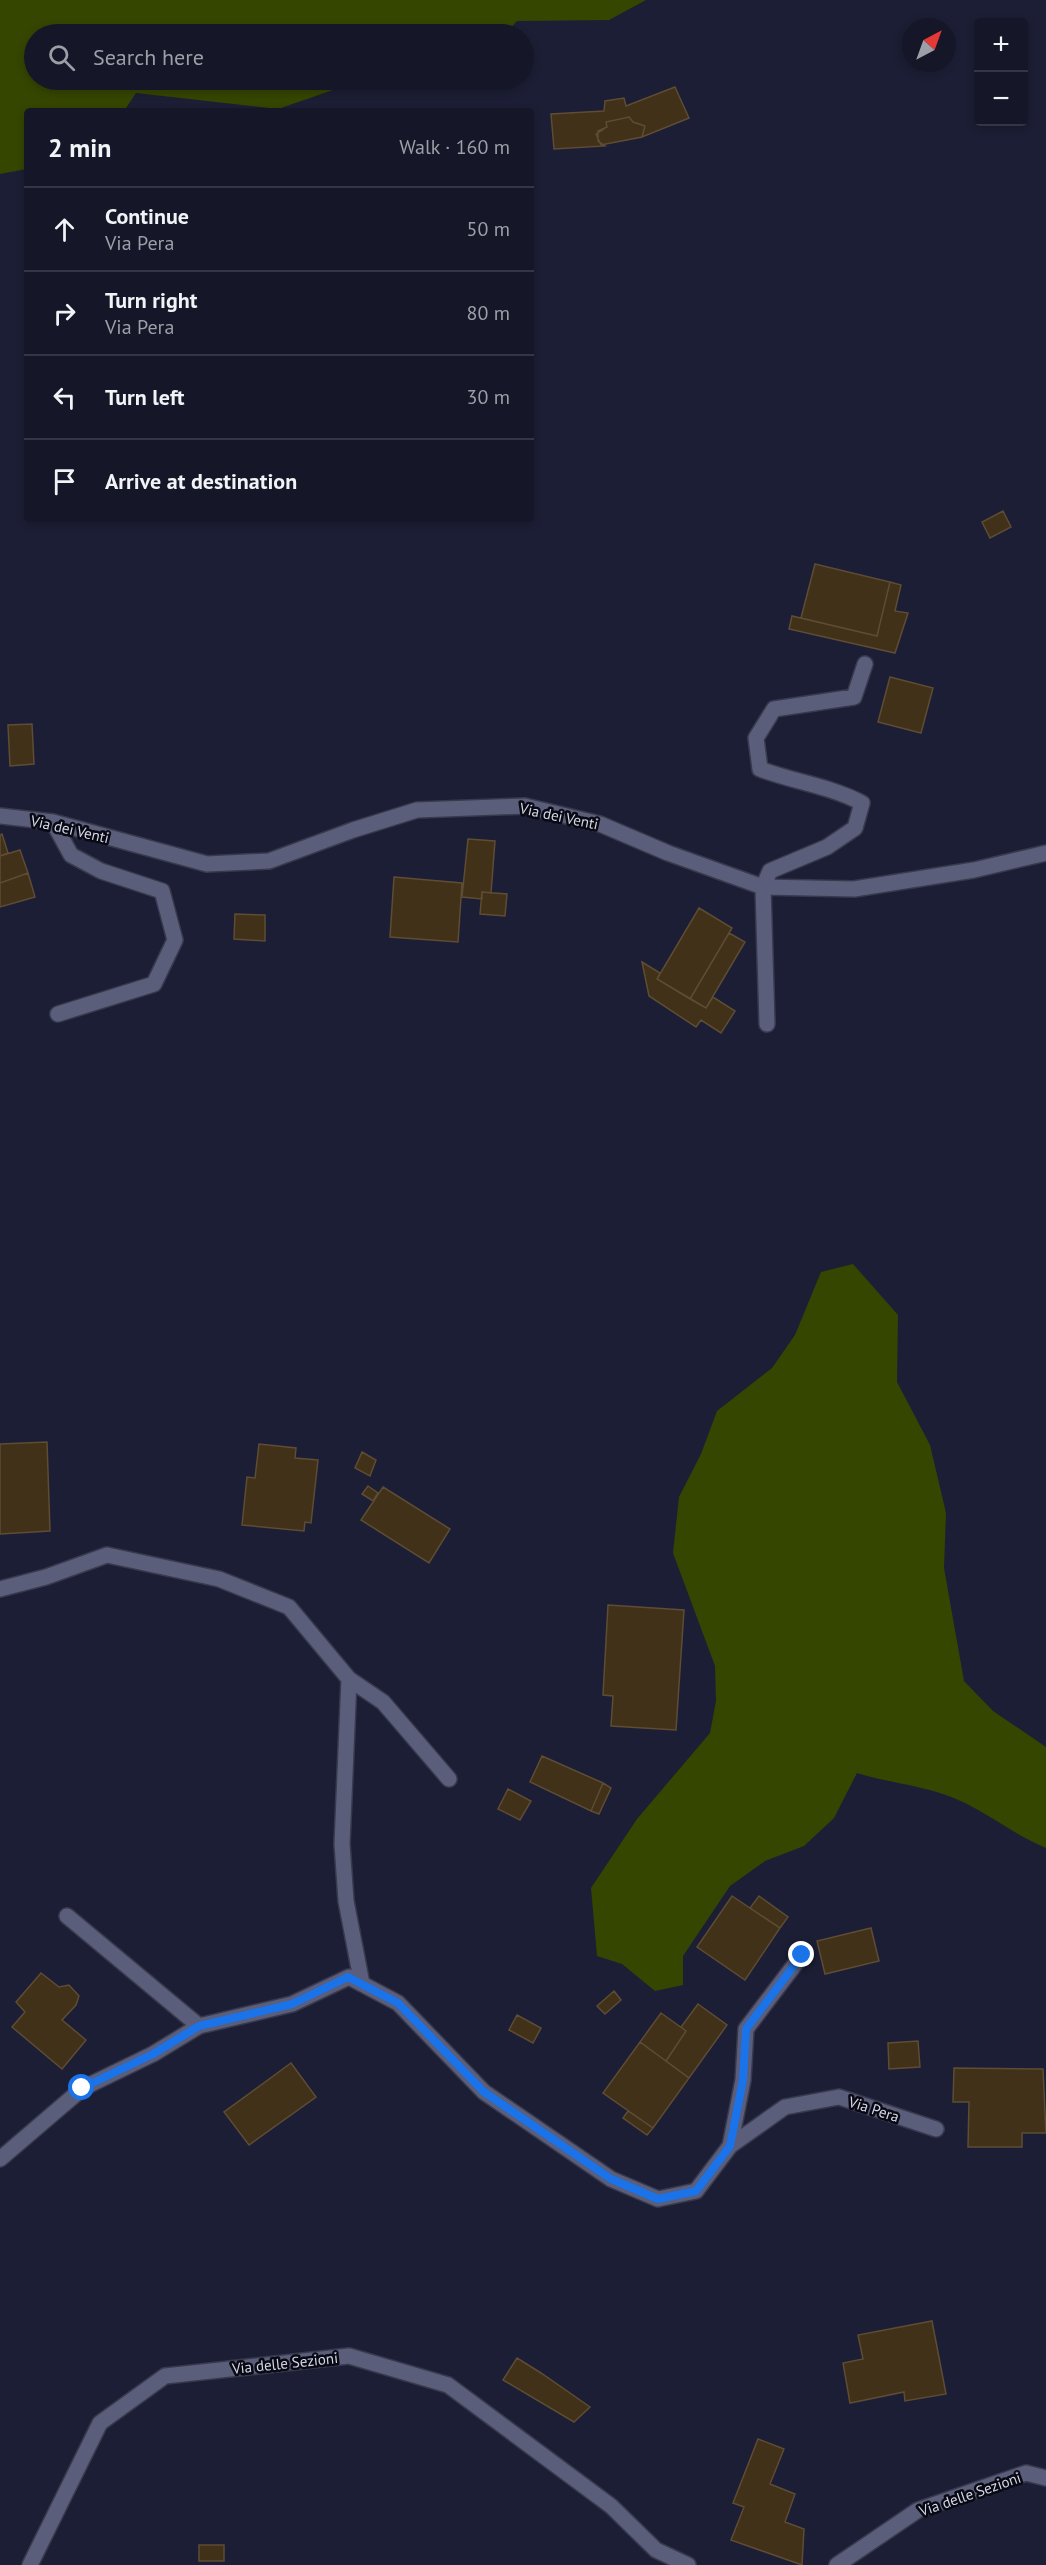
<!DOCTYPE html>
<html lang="en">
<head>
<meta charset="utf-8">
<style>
	:root { --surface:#151628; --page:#1e1f30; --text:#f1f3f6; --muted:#9d9fa8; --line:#343545 }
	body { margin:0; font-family:"PT Sans",sans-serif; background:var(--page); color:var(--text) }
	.controls { position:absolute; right:18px; top:18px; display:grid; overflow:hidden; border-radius:6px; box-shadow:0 3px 9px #0003 }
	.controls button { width:54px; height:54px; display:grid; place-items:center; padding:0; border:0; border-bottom:2px solid var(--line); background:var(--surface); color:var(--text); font:30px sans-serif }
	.compass { position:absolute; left:902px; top:18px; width:54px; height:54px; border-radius:50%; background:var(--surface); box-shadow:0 3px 9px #0003; rotate:41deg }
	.stop { position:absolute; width:18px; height:18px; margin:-14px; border:4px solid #1a73e8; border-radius:50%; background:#fff }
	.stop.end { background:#1a73e8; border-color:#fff; box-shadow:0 2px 6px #0008 }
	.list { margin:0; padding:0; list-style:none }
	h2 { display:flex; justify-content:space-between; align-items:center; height:78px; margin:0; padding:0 24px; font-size:26px }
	h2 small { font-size:20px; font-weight:400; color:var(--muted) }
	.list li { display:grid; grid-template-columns:39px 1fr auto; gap:18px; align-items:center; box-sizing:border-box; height:84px; padding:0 24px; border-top:2px solid var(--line) }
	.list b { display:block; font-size:22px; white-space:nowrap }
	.list p { margin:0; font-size:20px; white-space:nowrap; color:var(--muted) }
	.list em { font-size:20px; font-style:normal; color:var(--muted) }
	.icon { flex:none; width:33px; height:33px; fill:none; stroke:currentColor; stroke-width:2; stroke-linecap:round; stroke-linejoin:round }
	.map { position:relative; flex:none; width:1046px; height:2565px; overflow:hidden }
	.search { position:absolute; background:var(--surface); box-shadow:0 3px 9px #0003; left:24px; top:24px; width:510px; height:66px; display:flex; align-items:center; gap:15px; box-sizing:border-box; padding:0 21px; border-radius:33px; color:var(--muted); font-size:22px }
	.panel { position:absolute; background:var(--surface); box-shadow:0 3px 9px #0003; left:24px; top:108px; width:510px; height:414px; border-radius:6px }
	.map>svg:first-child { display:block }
</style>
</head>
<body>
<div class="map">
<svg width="1046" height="2565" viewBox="0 0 1046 2565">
	<rect width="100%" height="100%" fill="#1c1e35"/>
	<path fill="#354600" d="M 0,0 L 646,0 L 609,20 L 517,21 L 505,34 L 34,34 L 34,80 L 362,80 L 278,109 L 136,93 L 124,111 L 27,111 L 27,169 L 0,174 Z
		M 853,1264 L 898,1315 L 897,1382 L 930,1445 L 946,1513 L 944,1568 L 964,1681 L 993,1711 L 1046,1747 L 1046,1848 C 1017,1836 993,1817 965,1803 C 932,1786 892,1784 857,1773 L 834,1818 L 804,1846 L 765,1861 L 730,1886 L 683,1956 L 683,1985 L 655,1991 L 622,1964 L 597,1956 L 591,1888 L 637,1819 L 710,1733 L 716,1701 L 715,1666 L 673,1553 L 679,1497 L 701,1454 L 717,1411 L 772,1368 L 795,1335 L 821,1272 Z"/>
	<path fill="#413119" stroke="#5e4c34" stroke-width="1.5" d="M 675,87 L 689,118 L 642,137 L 645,126 L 633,122 L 629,117 L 606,122 L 607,127 L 598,131 L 598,141 L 605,146 L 554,149 L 551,114 L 604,111 L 605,101 L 624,98 L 626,106 Z
		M 629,117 L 633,122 L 645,126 L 642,137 L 601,145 L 596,134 L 607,127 L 606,122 Z
		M 1003,511 L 1011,527 L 990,538 L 982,522 Z
		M 815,564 L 890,582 L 877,636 L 801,618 Z
		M 890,582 L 901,585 L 895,611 L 908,613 L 895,653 L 789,629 L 792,616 L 877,636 Z
		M 890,677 L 933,688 L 921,733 L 878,722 Z
		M 32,724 L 34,764 L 10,766 L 8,725 Z
		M 2,834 L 8,853 L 0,856 L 0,835 Z
		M 468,839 L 495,841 L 491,893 L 482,892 L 482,899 L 462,897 Z
		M 20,850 L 28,873 L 0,883 L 0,856 Z
		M 28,873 L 35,897 L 0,907 L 0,883 Z
		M 394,877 L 462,883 L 458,942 L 390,937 Z
		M 482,892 L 507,894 L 505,916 L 480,914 Z
		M 699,908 L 732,928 L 690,999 L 657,979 Z
		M 235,914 L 265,915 L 265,941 L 234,939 Z
		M 729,933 L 745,942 L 706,1008 L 690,999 Z
		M 642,962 L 660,973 L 657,979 L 706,1008 L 713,997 L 735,1011 L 721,1033 L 701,1020 L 696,1027 L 649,996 Z
		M 47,1442 L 50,1531 L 0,1534 L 0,1444 Z
		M 259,1444 L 296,1448 L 295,1458 L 318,1460 L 311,1523 L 305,1522 L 304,1531 L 242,1525 L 247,1477 L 255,1478 Z
		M 362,1452 L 376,1460 L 370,1476 L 355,1468 Z
		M 368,1486 L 378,1493 L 373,1501 L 362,1494 Z
		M 383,1487 L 450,1529 L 429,1563 L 361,1520 Z
		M 608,1605 L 684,1610 L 676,1730 L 611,1726 L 613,1696 L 603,1695 Z
		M 542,1756 L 603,1783 L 591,1811 L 530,1782 Z
		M 603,1783 L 611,1788 L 599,1814 L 591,1811 Z
		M 508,1789 L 531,1801 L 520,1820 L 498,1809 Z
		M 732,1896 L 780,1928 L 745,1980 L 697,1947 Z
		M 759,1896 L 788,1917 L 780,1928 L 750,1908 Z
		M 871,1928 L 879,1961 L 825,1974 L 817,1941 Z
		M 41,1973 L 59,1987 L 69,1985 L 79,1996 L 76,2005 L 62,2020 L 86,2040 L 62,2069 L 12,2027 L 25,2012 L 16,2002 Z
		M 614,1991 L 621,2000 L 605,2014 L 597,2006 Z
		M 698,2004 L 727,2025 L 689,2078 L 666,2061 L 686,2031 L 681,2027 Z
		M 661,2013 L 686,2031 L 666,2061 L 640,2042 Z
		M 517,2015 L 541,2028 L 533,2043 L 509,2030 Z
		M 918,2041 L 920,2067 L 889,2069 L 888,2043 Z
		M 640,2042 L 689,2078 L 653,2128 L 603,2093 Z
		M 291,2063 L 316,2097 L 249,2145 L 224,2112 Z
		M 954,2068 L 1043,2069 L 1046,2133 L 1022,2133 L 1022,2147 L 968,2147 L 969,2102 L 953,2102 Z
		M 628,2111 L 653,2128 L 647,2135 L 623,2118 Z
		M 932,2321 L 946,2394 L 905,2401 L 904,2392 L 850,2403 L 843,2363 L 863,2359 L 858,2335 Z
		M 517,2358 L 541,2373 L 590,2407 L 574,2422 L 503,2380 Z
		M 758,2439 L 784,2449 L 770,2484 L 795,2494 L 785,2522 L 804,2529 L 802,2565 L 731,2540 L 744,2507 L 733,2503 Z
		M 199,2545 L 224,2545 L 224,2561 L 199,2561 Z"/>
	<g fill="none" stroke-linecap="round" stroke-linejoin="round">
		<g stroke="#38394d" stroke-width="18">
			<path id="minor" d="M 0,816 L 53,822 L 207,864 L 269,861 L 353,830 L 417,810 L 525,806 L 600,824 L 668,853 L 763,887 L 854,889 L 974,870 L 1046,853
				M 53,822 L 71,855 L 101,871 L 162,891 L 175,940 L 154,984 L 58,1014
				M 767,1024 L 763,887 L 770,871 L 827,847 L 855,828 L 862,803 C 830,786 794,782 760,769 L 756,738 L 774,709 L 854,697 L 865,664
				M 0,1589 L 46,1577 L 107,1555 L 219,1579 L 289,1607 L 349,1679 L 342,1844 L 346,1901 L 362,1984
				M 349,1679 L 383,1702 L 449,1779
				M 67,1916 L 199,2026
				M 730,2146 L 743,2080 L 746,2029 L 802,1955
				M 0,2159 L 83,2088 L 153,2054 L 199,2026 L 292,2004 L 349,1977 L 398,2003 L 484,2092 L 611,2179 L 658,2199 L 696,2191 L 730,2146 L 785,2107 L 839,2097 L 936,2129
				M 30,2565 L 100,2423 L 165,2376 L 349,2356 L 448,2385 L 611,2506 L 656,2550 L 688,2565
				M 837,2565 L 918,2510 L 1026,2473 L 1046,2478"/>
		</g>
		<use href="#minor" stroke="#5b5e7a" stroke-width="15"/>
	</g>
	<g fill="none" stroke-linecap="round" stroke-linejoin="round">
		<path stroke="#1a73e8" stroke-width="8" d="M 82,2088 L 153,2054 L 199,2026 L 292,2004 L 348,1977 L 398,2003 L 484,2092 L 611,2179 L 658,2199 L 696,2191 L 730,2146 L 743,2080 L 746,2029 L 802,1955"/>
	</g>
	<g text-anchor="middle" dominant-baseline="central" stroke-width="5" stroke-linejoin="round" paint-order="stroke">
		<g font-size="15" fill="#d5d7e7" stroke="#080913">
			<text transform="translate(559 816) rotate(12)">Via dei Venti</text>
			<text transform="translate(70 829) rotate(13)">Via dei Venti</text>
			<text transform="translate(874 2109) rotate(18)">Via Pera</text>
			<text transform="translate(285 2363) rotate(-6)">Via delle Sezioni</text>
			<text transform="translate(970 2494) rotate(-19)">Via delle Sezioni</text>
		</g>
	</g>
</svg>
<div class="controls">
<button>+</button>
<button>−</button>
</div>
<svg class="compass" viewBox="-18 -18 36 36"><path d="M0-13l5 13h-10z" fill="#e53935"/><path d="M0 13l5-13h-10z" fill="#9d9fa8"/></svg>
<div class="stop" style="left:82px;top:2088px"></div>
<div class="stop end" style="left:802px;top:1955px"></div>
<div class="search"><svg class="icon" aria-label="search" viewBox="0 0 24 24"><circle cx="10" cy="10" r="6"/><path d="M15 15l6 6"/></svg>Search here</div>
<section class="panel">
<h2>2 min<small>Walk · 160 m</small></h2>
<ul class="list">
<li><svg class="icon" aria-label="ahead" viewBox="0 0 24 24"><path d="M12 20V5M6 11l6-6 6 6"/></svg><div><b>Continue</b><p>Via Pera</p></div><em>50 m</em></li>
<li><svg class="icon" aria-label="right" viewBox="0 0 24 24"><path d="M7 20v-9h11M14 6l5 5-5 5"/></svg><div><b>Turn right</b><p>Via Pera</p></div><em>80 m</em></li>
<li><svg class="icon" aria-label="left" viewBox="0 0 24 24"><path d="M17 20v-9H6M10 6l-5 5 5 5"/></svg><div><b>Turn left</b></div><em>30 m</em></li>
<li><svg class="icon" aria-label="arrive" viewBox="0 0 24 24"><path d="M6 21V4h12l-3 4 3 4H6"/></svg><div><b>Arrive at destination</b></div></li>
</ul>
</section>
</div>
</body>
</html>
